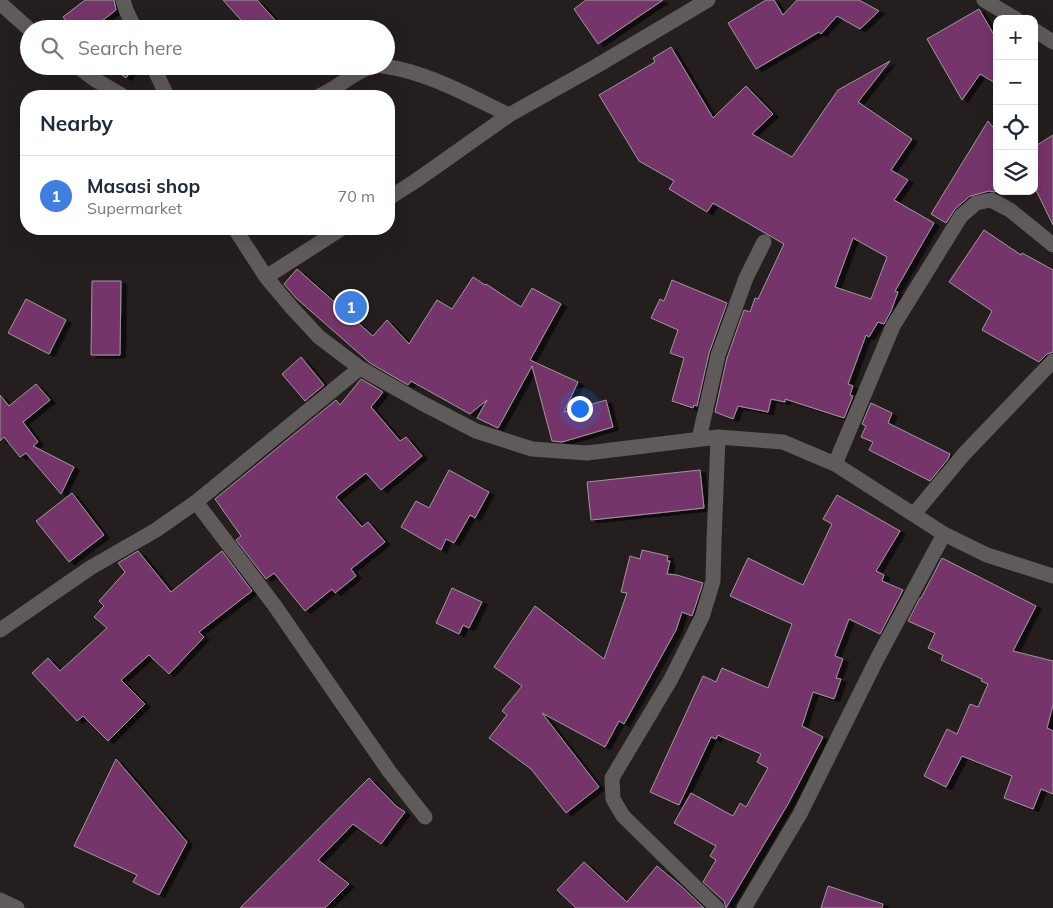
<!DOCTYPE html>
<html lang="en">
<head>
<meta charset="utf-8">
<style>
	:root { --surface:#fff; --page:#f2f2f3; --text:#1f2937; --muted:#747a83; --line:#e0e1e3; --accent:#377182 }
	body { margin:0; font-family:Mulish,sans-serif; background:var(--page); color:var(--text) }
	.controls { position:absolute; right:15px; top:15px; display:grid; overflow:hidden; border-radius:10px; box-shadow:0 5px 20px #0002 }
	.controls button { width:45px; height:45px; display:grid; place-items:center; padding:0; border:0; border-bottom:1px solid var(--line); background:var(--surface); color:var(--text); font:25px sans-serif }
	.you { position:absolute; left:579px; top:408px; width:18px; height:18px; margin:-12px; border:4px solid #fff; border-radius:50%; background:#1a73e8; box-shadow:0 0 0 8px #1a73e833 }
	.badge { display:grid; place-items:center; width:32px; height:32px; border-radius:50%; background:var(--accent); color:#fff; font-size:16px; font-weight:700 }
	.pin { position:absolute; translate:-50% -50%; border:2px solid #fff; box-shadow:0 1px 5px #0006 }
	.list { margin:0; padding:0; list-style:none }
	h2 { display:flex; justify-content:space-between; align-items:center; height:65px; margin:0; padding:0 20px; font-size:21px }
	h2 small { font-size:16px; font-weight:400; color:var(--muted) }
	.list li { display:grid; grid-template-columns:32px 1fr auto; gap:15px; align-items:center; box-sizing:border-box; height:80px; padding:0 20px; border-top:1px solid var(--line) }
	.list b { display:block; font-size:19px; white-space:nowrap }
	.list p { margin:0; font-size:16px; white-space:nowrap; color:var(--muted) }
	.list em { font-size:16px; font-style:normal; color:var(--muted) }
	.icon { flex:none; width:28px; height:28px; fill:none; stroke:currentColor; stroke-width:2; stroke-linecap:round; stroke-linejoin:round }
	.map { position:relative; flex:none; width:1053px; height:908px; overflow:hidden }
	.search { position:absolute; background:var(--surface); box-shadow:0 5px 20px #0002; left:20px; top:20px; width:375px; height:55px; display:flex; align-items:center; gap:12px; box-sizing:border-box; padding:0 18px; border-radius:28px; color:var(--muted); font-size:19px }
	.panel { position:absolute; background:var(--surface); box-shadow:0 5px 20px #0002; left:20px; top:90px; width:375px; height:145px; border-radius:20px }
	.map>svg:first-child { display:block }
</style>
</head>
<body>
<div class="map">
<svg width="1053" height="908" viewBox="0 0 1053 908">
	<defs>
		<filter id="shadow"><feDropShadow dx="5.5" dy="3" stdDeviation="0" flood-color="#0009"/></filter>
	</defs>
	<rect width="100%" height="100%" fill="#241e1f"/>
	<path fill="#76366b" stroke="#9e979c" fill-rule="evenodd" filter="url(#shadow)" d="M 85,0 L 114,0 L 116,10 L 98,24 L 104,29 L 72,29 L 63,17 Z
		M 223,0 L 257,0 L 283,29 L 249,29 Z
		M 586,0 L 663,0 L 598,44 L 574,9 Z
		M 766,0 L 774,0 L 783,15 L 797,0 L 859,0 L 879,11 L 860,29 L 837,16 L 821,34 L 819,32 L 756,69 L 728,23 Z
		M 979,9 L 997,40 L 997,84 L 980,74 L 962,100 L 927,39 Z
		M 671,47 L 713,118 L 746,86 L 773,114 L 752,134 L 792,157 L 838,90 L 890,61 L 858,102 L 912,139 L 891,170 L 908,180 L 894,200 L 934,223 L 895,291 L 898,292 L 891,311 L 884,324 L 878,322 L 869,337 L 866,335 L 848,384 L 853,386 L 850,395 L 853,396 L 844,418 L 785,399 L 785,402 L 771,399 L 768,412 L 738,406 L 733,419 L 715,412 L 727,358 L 744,310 L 750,312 L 755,298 L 758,299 L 784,244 L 713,203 L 707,212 L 669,189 L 674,181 L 639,161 L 599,95 L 655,62 L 653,58 ZM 853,238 L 887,257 L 871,299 L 835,287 Z
		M 110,66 L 134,66 L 126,78 Z
		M 988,121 L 997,132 L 997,190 L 995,192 L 989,191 L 970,196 L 955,209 L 946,223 L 931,214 Z
		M 1053,135 L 1053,225 L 1034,186 L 1034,147 Z
		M 984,230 L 1021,255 L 1022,253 L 1053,270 L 1053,352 L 1047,354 L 1039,362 L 982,330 L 992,311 L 949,282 Z
		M 297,269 L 373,336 L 387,320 L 409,344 L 437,300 L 452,309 L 473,277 L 485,285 L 486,284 L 521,307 L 532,288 L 561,304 L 530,360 L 578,382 L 564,412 L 606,400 L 613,427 L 562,442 L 552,441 L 532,366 L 498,428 L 477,418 L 487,400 L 470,414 L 411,381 L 408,385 L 370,363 L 296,298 L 284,284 Z
		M 672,280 L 727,303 L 709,353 L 697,406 L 694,405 L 693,408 L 672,401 L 684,358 L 670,353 L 678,330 L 651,318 L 660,299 L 664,301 Z
		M 92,281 L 121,281 L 120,355 L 91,355 Z
		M 26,299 L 66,320 L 49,354 L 8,333 Z
		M 301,357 L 324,385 L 305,401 L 282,374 Z
		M 361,379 L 383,392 L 371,407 L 400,441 L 406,437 L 422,456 L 381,490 L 366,473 L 336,497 L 362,527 L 368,522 L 385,542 L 351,569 L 356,576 L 335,593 L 332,589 L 305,611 L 274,573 L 266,579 L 236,540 L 241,536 L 215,499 L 336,400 L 340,405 Z
		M 36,384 L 50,400 L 23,422 L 38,442 L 33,446 L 74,467 L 61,494 L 26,453 L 20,457 L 4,437 L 0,441 L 0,395 L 9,406 Z
		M 871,403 L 892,413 L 888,423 L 950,454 L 948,459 L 930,481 L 869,450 L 873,442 L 861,437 L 866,426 L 862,424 Z
		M 449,470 L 489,492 L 475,518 L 470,515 L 454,543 L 446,539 L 441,550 L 401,527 L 416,501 L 429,508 Z
		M 700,470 L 704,508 L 591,520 L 587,482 Z
		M 72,493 L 104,535 L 69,562 L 36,521 Z
		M 837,495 L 900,531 L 876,571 L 884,575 L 882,581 L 903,590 L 880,634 L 849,619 L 835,656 L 843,659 L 836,678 L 841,679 L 834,699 L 813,692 L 802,726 L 823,737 L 788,804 L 726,908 L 724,901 L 703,882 L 716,860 L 710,856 L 716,846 L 674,823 L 691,793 L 733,816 L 740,803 L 746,807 L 768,768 L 757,762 L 761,754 L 718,735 L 716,739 L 711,737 L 679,805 L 650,792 L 703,676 L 716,682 L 722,668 L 768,688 L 792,624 L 730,596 L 748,558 L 803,585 L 832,524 L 823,519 Z
		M 642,550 L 668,556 L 667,561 L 670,561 L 667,574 L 677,575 L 703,583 L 692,616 L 682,612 L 676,630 L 624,724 L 619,721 L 605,747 L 542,713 L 599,787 L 566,813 L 531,769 L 489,738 L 507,715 L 502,711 L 522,686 L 494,667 L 535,606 L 604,659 L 627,593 L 621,592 L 630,556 L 640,559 Z
		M 138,551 L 171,592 L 222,551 L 252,591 L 199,632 L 204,637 L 169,674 L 149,655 L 121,680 L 145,704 L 108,741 L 83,716 L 77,721 L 32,673 L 48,658 L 60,671 L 107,628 L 94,617 L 104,606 L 99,601 L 125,572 L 118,563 Z
		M 942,558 L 1036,606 L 1013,651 L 1053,661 L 1053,705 L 1047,728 L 1053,731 L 1053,794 L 1041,789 L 1033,809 L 1004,798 L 1012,776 L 962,756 L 946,787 L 924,776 L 947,729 L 957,734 L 970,704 L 978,707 L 988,684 L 981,681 L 982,679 L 941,660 L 943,655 L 928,648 L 935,633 L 908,621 L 920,598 L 921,598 Z
		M 452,588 L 482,602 L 469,628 L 463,625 L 459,634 L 436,623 Z
		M 116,759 L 187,842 L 159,895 L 133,882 L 137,875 L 74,846 Z
		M 369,778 L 396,806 L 405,812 L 381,844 L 353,824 L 318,860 L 349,884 L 325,908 L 240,908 Z
		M 584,862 L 627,902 L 657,866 L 681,886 L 704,908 L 576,908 L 557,890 Z
		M 828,886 L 883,904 L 882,908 L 821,908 Z"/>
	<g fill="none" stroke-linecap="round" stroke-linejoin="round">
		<path stroke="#5f5b5a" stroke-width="15" d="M 123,0 L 126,10 L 135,29
			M 984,0 L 1016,19
			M 0,3 L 29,29
			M 1034,30 L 1053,42
			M 77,66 L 94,79 L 123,96
			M 153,66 L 167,96
			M 383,66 C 428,72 469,96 509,115
			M 319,96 C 337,89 356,70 374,66
			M 389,198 L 417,180 L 509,115 L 593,68 L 708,0
			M 235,229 L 266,277 L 292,308 L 319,337 L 360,368 L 420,402 L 476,431 L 532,449 L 587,453 L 718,437 L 783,442 L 835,464 L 944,534 L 987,555 L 1053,576
			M 266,277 L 341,229
			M 699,439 L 718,355 L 746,278 L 764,242
			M 835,464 L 893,326 L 961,216 L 976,203 L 991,200 L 1010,210 L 1053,245
			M 196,502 L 275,606 L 337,696 L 389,771 L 425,817
			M 914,514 L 964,454 L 1053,361
			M 0,630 L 90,568 L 156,530 L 196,502 L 360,368
			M 0,900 L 17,908
			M 717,908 L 623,816 L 613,799 L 612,778 L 671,679 L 702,617 L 713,581 L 714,541 L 718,437
			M 744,908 L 800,814 L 877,659 L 944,534"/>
	</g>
</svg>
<div class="controls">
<button>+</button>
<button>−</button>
<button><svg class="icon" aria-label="locate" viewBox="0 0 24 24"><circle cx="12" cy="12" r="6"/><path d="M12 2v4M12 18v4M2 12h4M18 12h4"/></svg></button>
<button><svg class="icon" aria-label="layers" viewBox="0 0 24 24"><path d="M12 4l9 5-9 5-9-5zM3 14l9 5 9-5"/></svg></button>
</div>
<div class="you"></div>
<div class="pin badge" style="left:351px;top:307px;background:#3f7fe0">1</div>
<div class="search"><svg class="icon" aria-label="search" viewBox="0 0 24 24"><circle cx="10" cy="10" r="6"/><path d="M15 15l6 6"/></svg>Search here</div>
<section class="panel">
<h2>Nearby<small></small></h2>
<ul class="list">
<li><span class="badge" style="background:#3f7fe0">1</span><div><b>Masasi shop</b><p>Supermarket</p></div><em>70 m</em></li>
</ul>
</section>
</div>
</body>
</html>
